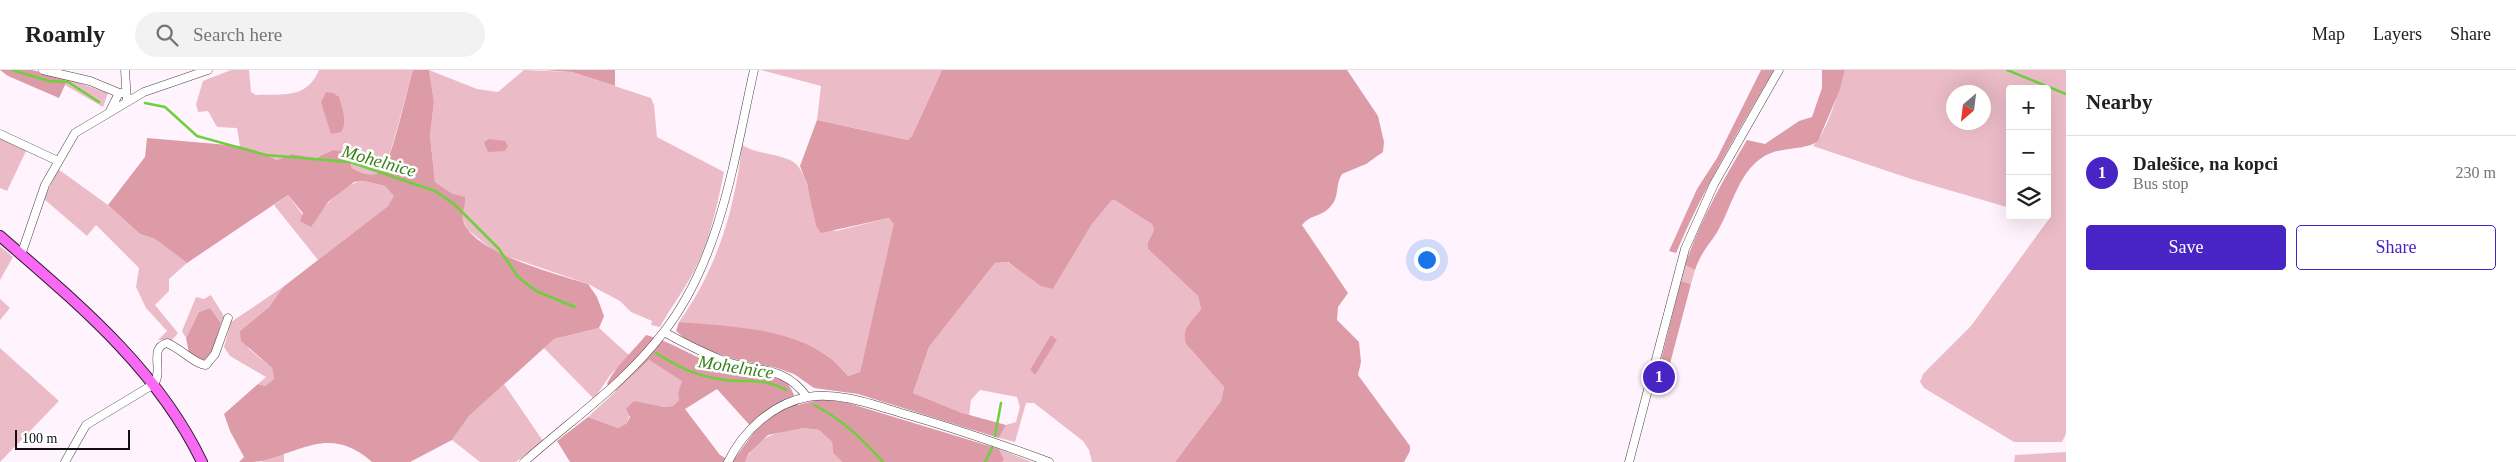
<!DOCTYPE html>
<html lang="en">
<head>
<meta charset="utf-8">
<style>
	:root { --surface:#fff; --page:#f2f2f2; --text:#202124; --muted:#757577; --line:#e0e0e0; --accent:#4824c5 }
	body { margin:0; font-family:"Times New Roman",serif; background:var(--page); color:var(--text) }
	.controls { position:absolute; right:15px; top:15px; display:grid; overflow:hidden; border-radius:5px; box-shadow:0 5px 20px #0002 }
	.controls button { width:45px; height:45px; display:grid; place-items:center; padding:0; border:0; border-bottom:1px solid var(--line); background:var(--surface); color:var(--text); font:25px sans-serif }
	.compass { position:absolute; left:1946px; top:15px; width:45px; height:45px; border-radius:50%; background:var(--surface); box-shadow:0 5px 20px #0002; rotate:208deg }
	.scale { position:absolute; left:15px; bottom:12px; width:115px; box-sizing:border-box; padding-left:5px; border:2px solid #111; border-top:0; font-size:14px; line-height:18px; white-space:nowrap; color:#111; -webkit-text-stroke:4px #fff; paint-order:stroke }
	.you { position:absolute; left:1426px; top:189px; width:18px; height:18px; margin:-12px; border:4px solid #fff; border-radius:50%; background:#1a73e8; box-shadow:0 0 0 8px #1a73e833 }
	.badge { display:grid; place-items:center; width:32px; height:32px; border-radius:50%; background:var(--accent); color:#fff; font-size:16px; font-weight:700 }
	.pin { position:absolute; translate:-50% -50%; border:2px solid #fff; box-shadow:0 1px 5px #0006 }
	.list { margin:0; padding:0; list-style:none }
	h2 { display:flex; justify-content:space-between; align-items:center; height:65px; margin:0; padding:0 20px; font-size:21px }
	h2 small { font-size:16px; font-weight:400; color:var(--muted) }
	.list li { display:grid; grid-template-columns:32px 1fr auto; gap:15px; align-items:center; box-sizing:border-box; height:75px; padding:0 20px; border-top:1px solid var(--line) }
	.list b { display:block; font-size:19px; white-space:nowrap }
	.list p { margin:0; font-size:16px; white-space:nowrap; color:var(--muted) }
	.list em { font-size:16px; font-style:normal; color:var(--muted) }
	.actions { display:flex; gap:10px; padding:15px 20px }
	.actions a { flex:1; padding:11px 0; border:1px solid var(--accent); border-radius:5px; text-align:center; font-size:18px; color:var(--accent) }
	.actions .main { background:var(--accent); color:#fff }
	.icon { flex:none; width:28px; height:28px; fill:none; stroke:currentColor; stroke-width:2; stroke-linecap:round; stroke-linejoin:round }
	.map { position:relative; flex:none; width:2066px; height:392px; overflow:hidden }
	header { display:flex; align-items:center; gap:30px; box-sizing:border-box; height:70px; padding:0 25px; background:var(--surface); border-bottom:1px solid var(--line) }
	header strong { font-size:24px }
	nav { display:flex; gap:28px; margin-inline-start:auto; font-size:18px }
	.search { width:350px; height:45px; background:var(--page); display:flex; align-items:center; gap:12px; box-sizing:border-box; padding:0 18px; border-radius:28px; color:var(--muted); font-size:19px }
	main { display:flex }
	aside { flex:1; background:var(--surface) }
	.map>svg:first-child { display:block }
</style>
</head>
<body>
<header>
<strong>Roamly</strong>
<div class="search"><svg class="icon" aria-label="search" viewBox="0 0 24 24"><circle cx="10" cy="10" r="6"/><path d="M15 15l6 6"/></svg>Search here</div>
<nav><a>Map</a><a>Layers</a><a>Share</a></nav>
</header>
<main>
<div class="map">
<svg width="2066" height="392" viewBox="0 0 2066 392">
	<rect width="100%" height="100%" fill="#fff4fe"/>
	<path fill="#ebbcc8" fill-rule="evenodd" d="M 231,0 L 249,0 L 251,22 L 256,25 C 283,24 307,29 319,0 L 413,0 C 407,17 391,93 381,101 C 372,108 361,103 352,98 L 348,81 L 333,80 L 316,88 L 292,84 L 277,90 L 255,80 L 240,76 L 237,58 L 217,57 L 208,41 L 198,42 L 196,34 L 203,11 Z
		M 429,0 L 477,19 L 498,22 L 524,0 L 572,2 L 651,28 L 654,35 L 657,67 L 724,102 C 717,136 710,171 694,201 C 684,221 670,238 660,257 L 651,255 L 652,251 L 631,242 L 620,231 L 588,214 L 495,182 L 468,160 L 462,148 L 463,140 L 453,124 L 435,112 L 430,66 L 434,32 Z
		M 761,0 L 942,0 L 912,66 L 908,70 L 817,50 L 821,16 Z
		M 1845,0 L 2066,0 L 2066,364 L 2062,372 L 2014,372 L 1924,318 L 1920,312 L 1923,304 L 1971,256 L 2051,146 L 2047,149 L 2037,146 L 2047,146 L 2047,19 L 2010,19 L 2010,138 L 1911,109 L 1813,76 C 1828,61 1839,20 1845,0 ZM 1954,22 L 1984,22 L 1984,52 L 1954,52 Z
		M 65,8 L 108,23 L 103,37 L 65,15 Z
		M 0,68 L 27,79 L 7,121 L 0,118 Z
		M 742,75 C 757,84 774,83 790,90 C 808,97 812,138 816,156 L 836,161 L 889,148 L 895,154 L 860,302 L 848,306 C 811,257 736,258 679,252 C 717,199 735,139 742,75 Z
		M 58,99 L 108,135 L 140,164 L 155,169 L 187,193 L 169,209 L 169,221 L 155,235 L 178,263 L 172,270 L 158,270 L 167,261 L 146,238 L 136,217 L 139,198 L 96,155 L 87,166 L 44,129 Z
		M 364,111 L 385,116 L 395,126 L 388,136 L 318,190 L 274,135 L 288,125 L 311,156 C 324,138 340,113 364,111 Z
		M 1112,130 L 1118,130 L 1152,154 L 1154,160 L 1148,172 L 1148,179 L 1198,226 L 1201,239 C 1192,251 1180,259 1186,274 L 1224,317 L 1221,331 L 1175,392 L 1092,392 L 1089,380 L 1083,371 L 1034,333 L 1026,333 L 1015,372 L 999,368 L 1006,355 L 1016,352 L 1020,337 L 1017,327 L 980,320 L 971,330 L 969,346 L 913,323 L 929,277 L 995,193 L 1007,192 L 1053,219 L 1092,154 ZM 1057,270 L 1035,304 L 1035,305 L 1030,300 Z
		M 0,176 L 13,187 L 0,210 Z
		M 1685,195 L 1695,200 L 1691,214 L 1681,211 Z
		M 283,217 L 269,237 L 240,261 L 249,279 L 272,298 L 274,309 L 265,316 L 258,314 L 266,307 L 230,286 L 224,277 L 231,252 Z
		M 211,225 L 225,248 L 221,253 L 210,238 L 199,242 L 186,268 L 182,261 L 196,227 L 204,229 Z
		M 0,229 L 10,238 L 0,250 Z
		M 599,258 L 630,286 L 611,304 L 594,329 L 543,277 L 554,269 Z
		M 0,278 L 59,331 L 0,392 Z
		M 649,290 L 683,311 L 678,323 L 679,330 L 673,336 L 664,337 L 634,332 L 626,355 L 618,358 L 588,347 Z
		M 504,314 L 543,371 L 516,392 L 480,392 L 452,370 L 469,346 Z
		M 804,358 L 819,360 L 832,372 L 833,383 L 842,392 L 745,392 C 757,364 777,363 804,358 Z
		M 999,379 L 1032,392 L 1002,392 L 1004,389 Z
		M 2066,382 L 2066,392 L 2014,392 L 2015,385 Z
		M 284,383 L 284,392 L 261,392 Z"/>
	<path fill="#dc9ba6" d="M 0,0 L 32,0 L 65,8 L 65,15 L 59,28 L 8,6 Z
		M 413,0 L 429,0 L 434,32 L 430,66 L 435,112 L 453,124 L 465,127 C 466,135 461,143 463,150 C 472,183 557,204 588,214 L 597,227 L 604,246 L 599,258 L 554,269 L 469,346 L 452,370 L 410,392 L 372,392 C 332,357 306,379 263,391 C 256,392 247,392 239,392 L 244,387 L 230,361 L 224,344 L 258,314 L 265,316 L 274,309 L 272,298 L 241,271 L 240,261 L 269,237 L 283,217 L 388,136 L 394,126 L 385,116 L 364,111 L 354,112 L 329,131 L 311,157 L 300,151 L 303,143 L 288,125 L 187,193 L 155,169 L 140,164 L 108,135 L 145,87 L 147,68 L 240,76 L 255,80 L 277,90 L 292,84 L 316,88 L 333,80 L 347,81 L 352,98 C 361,103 372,108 381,101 C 392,93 407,18 413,0 Z
		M 542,0 L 615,0 L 615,16 L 572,2 Z
		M 942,0 L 1347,0 L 1378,46 L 1384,72 L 1383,82 L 1366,94 L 1342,104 C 1334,117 1341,128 1328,139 C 1320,147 1311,144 1302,155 L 1348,223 L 1338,237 L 1337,250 L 1359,272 L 1361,292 L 1358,305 L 1410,376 L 1410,381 L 1404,392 L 1175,392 L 1221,331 L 1224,317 L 1186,274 C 1180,259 1192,251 1201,239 L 1198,226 L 1148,179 L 1148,172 L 1154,160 L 1152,154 L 1115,130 L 1112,130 L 1092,154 L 1053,219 L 1041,216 L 1008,192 L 995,193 L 929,277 L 913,323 L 962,343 L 1006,355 L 999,368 L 858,324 L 814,318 L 794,304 L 777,298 L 734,289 L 692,275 L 676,261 L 679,252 C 736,257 811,257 848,306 L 860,302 L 894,154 L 889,148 L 821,163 L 816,156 L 807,114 L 800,96 L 817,50 L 908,70 L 912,66 Z
		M 1761,0 L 1774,0 C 1739,60 1703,119 1676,183 L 1669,181 L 1697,119 L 1717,88 Z
		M 1822,0 L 1845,0 L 1839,22 L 1818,71 C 1809,79 1783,78 1771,83 C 1739,95 1732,139 1716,164 C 1707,177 1700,185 1695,200 L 1685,195 C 1700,151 1723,110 1747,70 L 1765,74 L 1799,51 L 1812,47 L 1822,18 Z
		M 326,22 L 333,23 L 339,27 C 342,38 348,52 341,62 L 331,64 L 321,32 Z
		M 489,69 L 505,71 L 508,76 L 505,81 L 488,82 L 484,72 Z
		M 1681,211 L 1691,214 L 1662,324 L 1658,322 L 1659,298 Z
		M 210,238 L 221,253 C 217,264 214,287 203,293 L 189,283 L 186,268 L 199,242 Z
		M 646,265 C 674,272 696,290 725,297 C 744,302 764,300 782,309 C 791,315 794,325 798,335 L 821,329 L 848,333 L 999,379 L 1004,389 L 1002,392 L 842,392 L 833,383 L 832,372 L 819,360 L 804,358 L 768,365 L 749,383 L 745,392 L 732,392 L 755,361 L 717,319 L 685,339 L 720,385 L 732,392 L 570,392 L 557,371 L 588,347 L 618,358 L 626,354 L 630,347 L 626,339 L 634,331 L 664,337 L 673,336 L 679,330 L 678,323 L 682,311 L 649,290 L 616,321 L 607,314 C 614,298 634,280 646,265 Z
		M 1051,265 L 1057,270 L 1035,305 L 1030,300 Z"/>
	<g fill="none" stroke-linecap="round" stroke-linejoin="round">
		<path stroke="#6dd03d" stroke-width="2.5" d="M 12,0 L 49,11 L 68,12 L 99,32
			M 2007,0 L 2066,24
			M 145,33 L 165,37 L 197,66 L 266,85 L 350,92 L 435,121 L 454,134 L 499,179 L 518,207 L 536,221 L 575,237
			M 656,283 C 680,298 696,306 725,310 C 751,313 761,307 786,320
			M 814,335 C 842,349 862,369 883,392
			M 995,366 L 1001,333
			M 985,392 L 993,376"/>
		<g stroke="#444" stroke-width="9">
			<path id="minor" d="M 43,0 L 90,11 L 119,23
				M 125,0 L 127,32
				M 110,41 L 119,23 L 125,23
				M 0,64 L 58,91
				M 21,185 L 45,115 L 75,63 L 144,22 L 208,0
				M 664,262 C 684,273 703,283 724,291 C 757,303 783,294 807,327
				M 65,392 L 86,355 L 154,314 C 164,301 148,278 167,273 C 180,278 196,295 206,295 L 215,284 L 228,248
				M 524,392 C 571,350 624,314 663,263 C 721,189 734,89 754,0
				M 728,392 C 743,361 773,333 808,327 C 839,322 871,334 901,343 C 951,357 1000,374 1049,392
				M 1629,392 L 1685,179 L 1714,114 L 1779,0"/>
		</g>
		<g stroke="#222" stroke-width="12">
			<path id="major" d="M 0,166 C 77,233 157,298 202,392"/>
		</g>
		<use href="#minor" stroke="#fff" stroke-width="8"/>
		<use href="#major" stroke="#fa69f6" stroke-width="10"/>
	</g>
	<g text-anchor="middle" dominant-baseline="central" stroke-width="5" stroke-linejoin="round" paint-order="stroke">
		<g font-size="18" font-style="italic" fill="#348115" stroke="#fff">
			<text transform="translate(379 91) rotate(16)">Mohelnice</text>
			<text transform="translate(736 297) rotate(9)">Mohelnice</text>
		</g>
	</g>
</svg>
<div class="controls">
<button>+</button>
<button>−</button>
<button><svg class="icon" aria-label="layers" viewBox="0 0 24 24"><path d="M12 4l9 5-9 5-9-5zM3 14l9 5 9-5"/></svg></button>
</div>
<svg class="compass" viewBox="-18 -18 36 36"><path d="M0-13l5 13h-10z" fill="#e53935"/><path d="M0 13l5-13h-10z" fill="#757577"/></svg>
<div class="scale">100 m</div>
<div class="you"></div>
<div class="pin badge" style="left:1659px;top:307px">1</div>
</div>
<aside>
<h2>Nearby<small></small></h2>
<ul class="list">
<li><span class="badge">1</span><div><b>Dalešice, na kopci</b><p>Bus stop</p></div><em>230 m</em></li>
</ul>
<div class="actions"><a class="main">Save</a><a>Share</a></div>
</aside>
</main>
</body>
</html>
